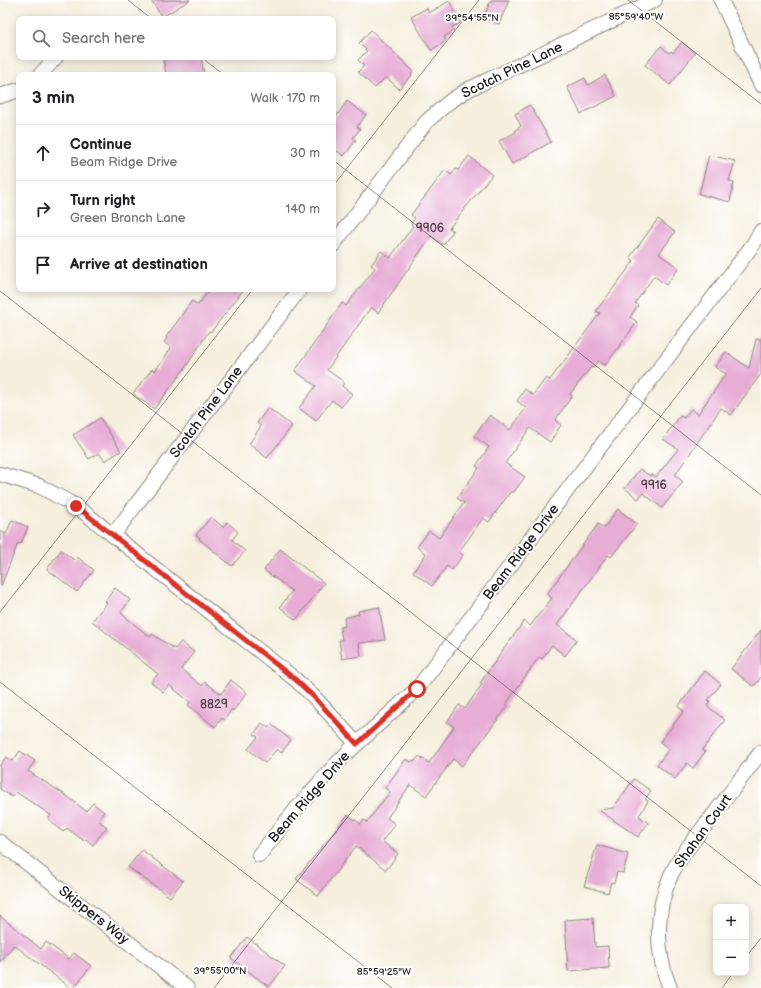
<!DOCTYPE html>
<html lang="en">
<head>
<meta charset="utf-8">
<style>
	:root { --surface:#fff; --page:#f6f6f6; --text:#202124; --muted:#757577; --line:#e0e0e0 }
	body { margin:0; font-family:"Balsamiq Sans",sans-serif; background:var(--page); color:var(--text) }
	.controls { position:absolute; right:12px; bottom:12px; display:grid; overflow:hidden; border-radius:8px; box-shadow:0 2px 10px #0003 }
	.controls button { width:36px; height:36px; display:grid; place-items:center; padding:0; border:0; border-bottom:1px solid var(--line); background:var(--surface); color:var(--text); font:20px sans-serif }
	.stop { position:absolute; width:12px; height:12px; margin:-9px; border:3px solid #d93025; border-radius:50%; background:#fff }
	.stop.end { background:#d93025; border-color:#fff; box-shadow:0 1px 4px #0008 }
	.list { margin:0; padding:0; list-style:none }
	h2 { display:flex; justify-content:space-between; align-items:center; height:52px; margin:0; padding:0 16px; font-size:17px }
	h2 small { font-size:13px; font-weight:400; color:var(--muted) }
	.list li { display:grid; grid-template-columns:26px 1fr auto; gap:12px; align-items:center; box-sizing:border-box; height:56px; padding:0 16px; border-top:1px solid var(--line) }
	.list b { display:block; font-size:15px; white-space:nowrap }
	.list p { margin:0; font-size:13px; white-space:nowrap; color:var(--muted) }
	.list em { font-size:13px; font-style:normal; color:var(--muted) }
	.icon { flex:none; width:22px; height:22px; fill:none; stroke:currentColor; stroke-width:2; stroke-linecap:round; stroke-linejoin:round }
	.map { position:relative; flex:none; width:761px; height:988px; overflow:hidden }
	.search { position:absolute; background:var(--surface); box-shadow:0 2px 10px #0003; left:16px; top:16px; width:320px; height:44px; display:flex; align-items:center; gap:10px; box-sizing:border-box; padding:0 14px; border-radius:8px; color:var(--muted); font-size:15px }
	.panel { position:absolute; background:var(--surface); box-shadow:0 2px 10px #0003; left:16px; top:72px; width:320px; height:220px; border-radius:8px }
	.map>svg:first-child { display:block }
</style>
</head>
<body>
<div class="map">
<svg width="761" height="988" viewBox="0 0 761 988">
	<rect width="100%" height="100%" fill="#fff"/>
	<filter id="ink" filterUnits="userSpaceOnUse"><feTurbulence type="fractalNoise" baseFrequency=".025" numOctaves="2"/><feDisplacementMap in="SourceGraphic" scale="8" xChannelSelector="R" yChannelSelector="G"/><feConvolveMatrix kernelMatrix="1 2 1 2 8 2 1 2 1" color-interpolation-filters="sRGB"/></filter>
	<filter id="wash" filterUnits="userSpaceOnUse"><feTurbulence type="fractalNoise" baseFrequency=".012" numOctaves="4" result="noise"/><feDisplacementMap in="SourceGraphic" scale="16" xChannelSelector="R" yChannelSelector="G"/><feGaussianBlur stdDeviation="0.9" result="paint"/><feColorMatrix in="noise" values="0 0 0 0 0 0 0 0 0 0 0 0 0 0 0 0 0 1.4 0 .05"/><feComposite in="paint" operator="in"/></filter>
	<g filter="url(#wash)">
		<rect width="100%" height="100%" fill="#f6efde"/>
		<g id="blocks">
			<path fill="#e7add5" d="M 151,0 L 190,0 L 162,17 Z
				M 491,0 L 509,0 L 499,24 L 483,18 Z
				M 449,1 L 461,22 L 452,27 L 454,31 L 444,37 L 446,41 L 431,50 L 411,17 L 427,8 L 429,13 Z
				M 371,30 L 413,71 L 411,74 L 412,75 L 399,89 L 386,77 L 375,88 L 358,72 L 364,66 L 358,60 L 367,51 L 359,43 Z
				M 682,42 L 695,53 L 670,85 L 645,65 L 661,46 L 669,53 L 671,51 L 673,53 Z
				M 163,57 L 201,57 L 204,75 L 166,75 Z
				M 605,75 L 616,96 L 581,114 L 567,87 L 585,78 L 588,85 Z
				M 347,101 L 366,115 L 357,127 L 360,129 L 353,138 L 356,140 L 344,156 L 333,148 L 333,121 Z
				M 530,105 L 551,142 L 512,164 L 499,141 L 516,132 L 515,130 L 521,126 L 515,114 Z
				M 709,155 L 735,161 L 729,181 L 734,182 L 730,202 L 699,194 Z
				M 469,156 L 492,175 L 449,228 L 453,231 L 443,245 L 431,236 L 378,313 L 371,307 L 327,370 L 344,382 L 342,386 L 352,394 L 341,407 L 332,400 L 316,421 L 299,408 L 316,386 L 295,371 L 342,303 L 346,306 L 375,268 L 371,265 L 381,251 L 390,258 L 413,226 L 411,224 L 415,218 L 411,215 L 445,170 L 451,175 L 456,169 L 458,170 Z
				M 658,219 L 675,232 L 659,254 L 679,268 L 666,285 L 654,276 L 635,303 L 638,305 L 630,317 L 637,322 L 605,366 L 598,361 L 593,368 L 591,367 L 570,394 L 572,396 L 555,420 L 561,425 L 550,442 L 530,428 L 505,463 L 525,477 L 513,493 L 511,491 L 489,522 L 483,518 L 459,552 L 463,555 L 452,570 L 447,566 L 432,586 L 413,572 L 426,554 L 417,547 L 429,531 L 439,538 L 464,503 L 457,498 L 479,468 L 476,466 L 489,447 L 474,436 L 490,415 L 510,430 L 526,408 L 517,401 L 525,389 L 533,395 L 546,378 L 550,380 L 600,313 L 596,311 L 634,261 L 630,257 Z
				M 210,289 L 244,289 L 211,332 L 209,331 L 183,371 L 154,409 L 133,394 L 152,369 L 155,371 L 171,348 L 164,342 L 167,338 L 166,337 L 192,301 L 198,305 Z
				M 756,339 L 761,339 L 761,374 L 731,415 L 721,408 L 675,475 L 683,482 L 662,508 L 643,493 L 638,499 L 625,488 L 640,469 L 650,476 L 651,474 L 656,477 L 678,449 L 663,439 L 680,416 L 684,418 L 691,409 L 698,414 L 726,374 L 715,367 L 726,352 L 749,368 Z
				M 268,408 L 292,426 L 267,458 L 249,444 L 261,426 L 257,423 Z
				M 100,418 L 121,451 L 105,461 L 99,453 L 89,459 L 73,435 Z
				M 618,509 L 637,524 L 611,557 L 608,555 L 557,625 L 577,640 L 565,656 L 552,645 L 542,659 L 539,657 L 506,704 L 508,706 L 462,766 L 453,759 L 426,796 L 410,785 L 387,818 L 395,824 L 382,841 L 398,854 L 386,870 L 356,846 L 318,896 L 296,879 L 348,815 L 361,824 L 364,820 L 367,822 L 390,792 L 385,788 L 406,759 L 411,762 L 413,760 L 415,761 L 419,756 L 429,763 L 454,727 L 447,722 L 459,705 L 465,709 L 482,684 L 480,683 L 487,673 L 524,621 L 530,626 L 552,598 L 547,594 L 598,524 L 604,528 Z
				M 211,517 L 223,527 L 227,522 L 238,532 L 232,540 L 245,551 L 232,566 L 199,539 L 200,538 L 196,535 Z
				M 12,520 L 28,527 L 21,544 L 18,543 L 1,586 L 0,531 L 6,534 Z
				M 280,549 L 324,583 L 296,620 L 280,607 L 292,591 L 264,570 Z
				M 61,550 L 74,560 L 77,557 L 94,570 L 77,592 L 47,569 Z
				M 115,588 L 130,600 L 121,612 L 123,615 L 150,637 L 152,634 L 175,649 L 181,642 L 194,652 L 181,669 L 202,686 L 205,682 L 221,694 L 231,680 L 247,693 L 233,711 L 232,709 L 224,720 L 222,718 L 215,727 L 188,705 L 190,702 L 169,685 L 163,692 L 151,682 L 158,674 L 92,621 L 107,603 L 105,601 Z
				M 379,607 L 385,640 L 359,643 L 361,656 L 342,659 L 339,640 L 342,640 L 340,627 L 345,626 L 344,618 L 359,614 L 358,611 Z
				M 761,630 L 761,676 L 758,682 L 753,686 L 731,669 Z
				M 705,671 L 721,684 L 708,700 L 710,701 L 707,706 L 725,720 L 702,750 L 705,752 L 693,768 L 687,763 L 675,779 L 657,765 L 669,749 L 660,742 L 684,711 L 678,707 Z
				M 262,723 L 268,728 L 271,724 L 291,740 L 281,753 L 277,749 L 265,763 L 248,749 L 258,737 L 254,734 Z
				M 20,751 L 35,761 L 28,771 L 67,796 L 86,811 L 93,803 L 104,812 L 98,820 L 107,827 L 93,845 L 86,839 L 84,841 L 67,828 L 63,832 L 48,819 L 51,815 L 16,792 L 12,797 L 0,789 L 0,765 L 6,757 L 13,761 Z
				M 634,779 L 651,791 L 645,799 L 648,801 L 639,816 L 648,823 L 638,837 L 599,810 L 613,808 Z
				M 597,845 L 628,854 L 623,873 L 617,872 L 614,883 L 611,882 L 608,893 L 584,886 Z
				M 142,850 L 183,881 L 170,897 L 128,867 Z
				M 0,916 L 41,949 L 46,942 L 69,959 L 74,953 L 91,966 L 74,988 L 71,988 L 14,945 L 0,962 Z
				M 593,918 L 595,947 L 608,946 L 609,968 L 568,971 L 565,920 Z
				M 247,937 L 285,966 L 269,987 L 231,958 Z"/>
		</g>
	</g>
	<g filter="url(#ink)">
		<use href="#blocks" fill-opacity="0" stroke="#89867d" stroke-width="1"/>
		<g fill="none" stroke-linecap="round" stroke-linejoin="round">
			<g stroke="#89867d" stroke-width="16">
				<path id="street" d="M 721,0 L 761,85
					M 40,75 L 56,57
					M 0,96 L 19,90
					M 333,245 L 426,122 L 449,102 L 467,90 L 655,0
					M 0,474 L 39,486 L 76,506 L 296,680 L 316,699 L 357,744
					M 113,535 L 300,289
					M 0,842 L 187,988
					M 259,855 L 298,807 L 327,774 L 348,752 L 417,689 L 752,246 L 761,231
					M 670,988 C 655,952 655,911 671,875 C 681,854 697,836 711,818 C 728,796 744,774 761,752"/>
			</g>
			<use href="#street" stroke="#fff" stroke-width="14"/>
		</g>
	</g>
	<g fill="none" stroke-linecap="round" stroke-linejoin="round" filter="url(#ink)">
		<path stroke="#d93025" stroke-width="5" d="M 76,506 L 296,680 L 316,699 L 357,744 L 417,689"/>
	</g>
	<path fill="none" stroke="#1c1c1c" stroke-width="1" stroke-opacity="0.45" d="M 128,0 L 152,19M 628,0 L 761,104M 201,57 L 224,75M 333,160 L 761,495M 333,186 L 479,0M 0,291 L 761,886M 0,612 L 253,289M 0,682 L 392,988M 746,957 L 761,938M 214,988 L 761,288M 722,988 L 733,973"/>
	<g text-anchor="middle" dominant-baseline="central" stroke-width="4" stroke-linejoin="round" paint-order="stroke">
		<g font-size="12" fill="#4f404a">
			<text x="430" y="228">9906</text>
			<text x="654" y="485">9916</text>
			<text x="214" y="704">8829</text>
		</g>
		<g font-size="14" fill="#1c1c1c" stroke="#fff">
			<text transform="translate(512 70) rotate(-26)">Scotch Pine Lane</text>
			<text transform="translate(206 412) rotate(-53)">Scotch Pine Lane</text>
			<text transform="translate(521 552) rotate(-53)">Beam Ridge Drive</text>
			<text transform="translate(309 797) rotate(-49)">Beam Ridge Drive</text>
			<text transform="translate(703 831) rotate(-54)">Shahan Court</text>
			<text transform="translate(94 915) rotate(38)">Skippers Way</text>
		</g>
	</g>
	<g font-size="10" text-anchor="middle" fill="#1c1c1c" stroke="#fff" stroke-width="4" stroke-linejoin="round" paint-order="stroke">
		<text x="636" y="20">85°59'40"W</text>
		<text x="472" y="21">39°54'55"N</text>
		<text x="220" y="974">39°55'00"N</text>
		<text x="384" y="975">85°59'25"W</text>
	</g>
</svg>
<div class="controls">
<button>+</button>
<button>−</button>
</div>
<div class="stop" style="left:417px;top:689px"></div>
<div class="stop end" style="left:76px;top:506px"></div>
<div class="search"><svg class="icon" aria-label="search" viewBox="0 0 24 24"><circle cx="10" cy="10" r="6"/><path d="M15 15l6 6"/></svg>Search here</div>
<section class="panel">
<h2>3 min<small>Walk · 170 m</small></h2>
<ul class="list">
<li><svg class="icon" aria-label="ahead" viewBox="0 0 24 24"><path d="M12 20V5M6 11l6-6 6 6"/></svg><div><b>Continue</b><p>Beam Ridge Drive</p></div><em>30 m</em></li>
<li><svg class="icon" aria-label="right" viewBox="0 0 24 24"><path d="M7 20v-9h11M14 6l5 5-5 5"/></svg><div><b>Turn right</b><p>Green Branch Lane</p></div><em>140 m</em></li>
<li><svg class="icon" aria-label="arrive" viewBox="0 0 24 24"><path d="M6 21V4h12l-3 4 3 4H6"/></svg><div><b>Arrive at destination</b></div></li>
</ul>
</section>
</div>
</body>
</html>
